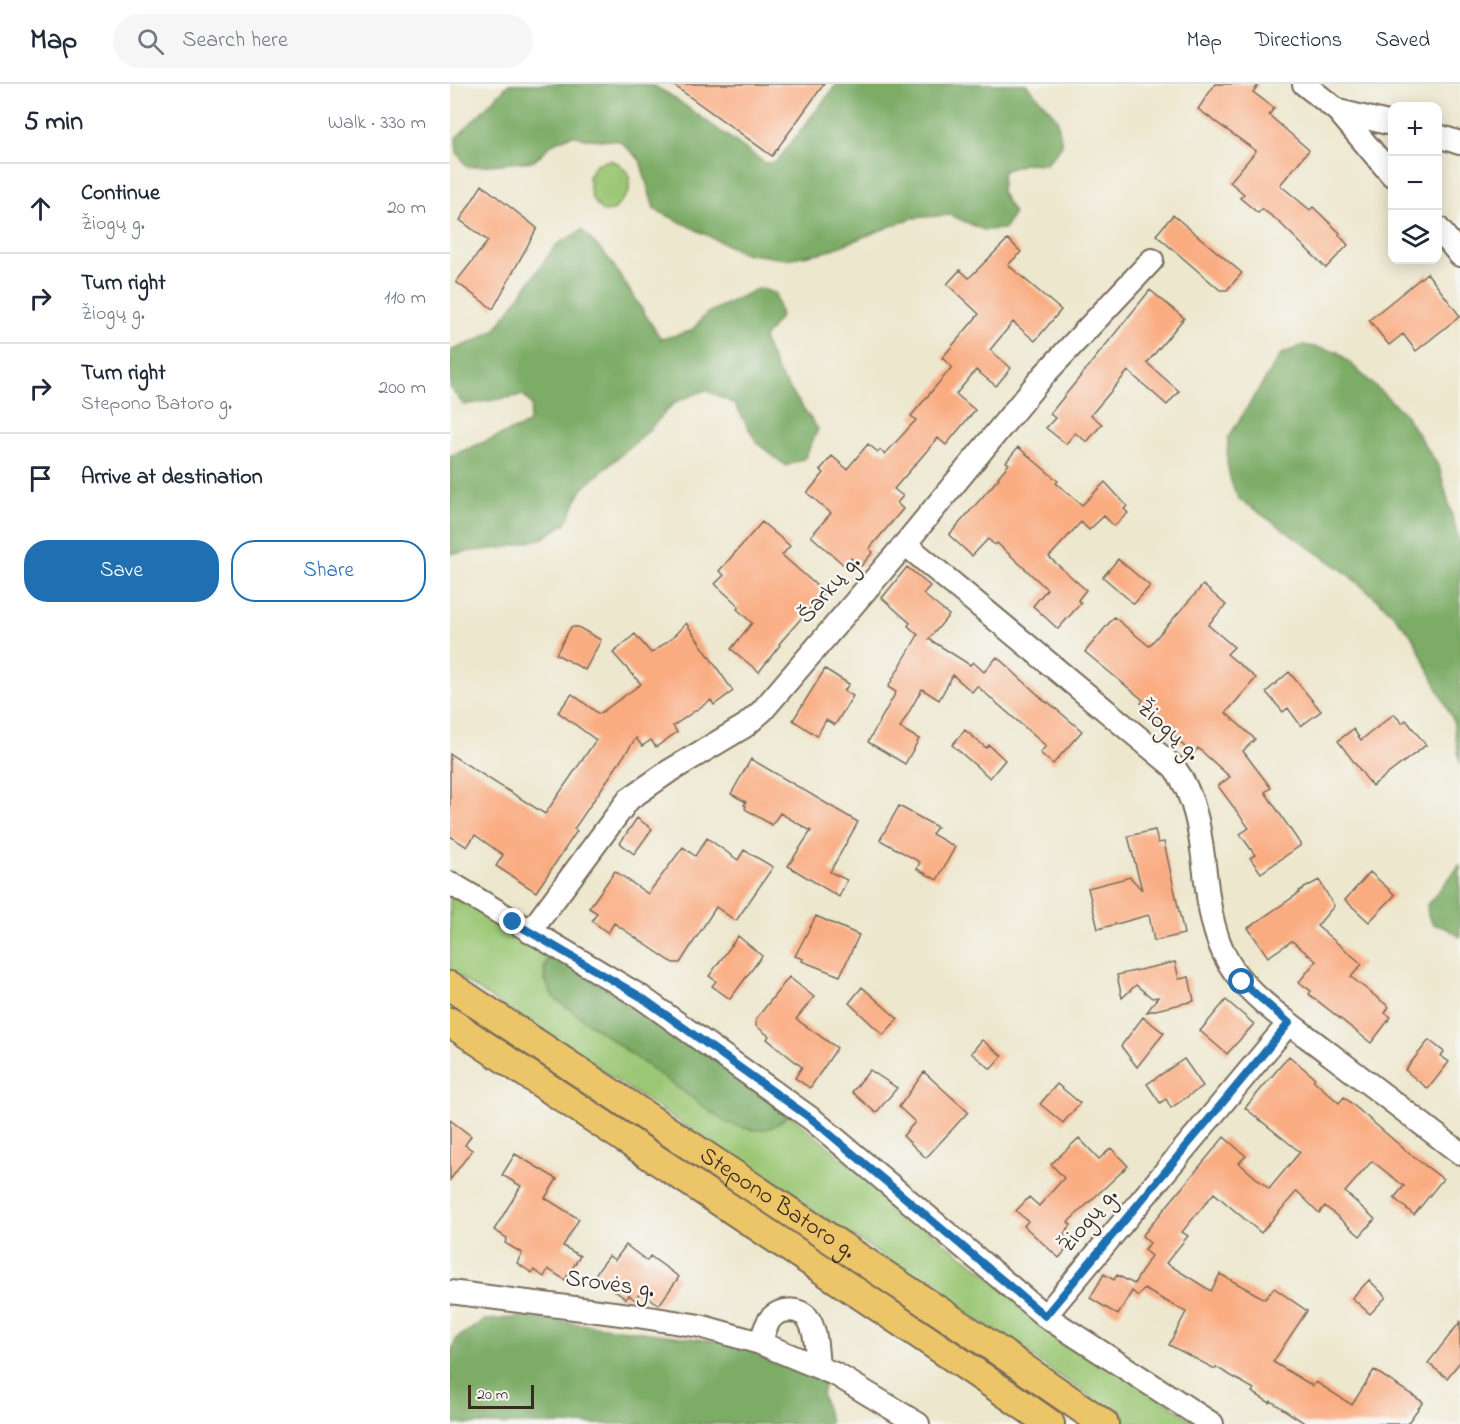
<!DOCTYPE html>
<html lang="en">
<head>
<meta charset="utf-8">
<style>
	:root { --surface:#fff; --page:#f6f6f7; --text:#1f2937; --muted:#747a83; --line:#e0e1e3; --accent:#1f6fb2 }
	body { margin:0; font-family:"Indie Flower",sans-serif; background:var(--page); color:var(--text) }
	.controls { position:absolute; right:18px; top:18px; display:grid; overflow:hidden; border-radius:12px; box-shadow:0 3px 15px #0003 }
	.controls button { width:54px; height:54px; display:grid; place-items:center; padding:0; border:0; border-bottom:2px solid var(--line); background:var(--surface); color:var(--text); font:30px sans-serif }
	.scale { position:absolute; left:18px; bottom:15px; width:66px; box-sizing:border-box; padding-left:6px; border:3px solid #3b2a1e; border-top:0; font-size:16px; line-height:21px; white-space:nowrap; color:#3b2a1e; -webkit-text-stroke:4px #f6f6f2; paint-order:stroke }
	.stop { position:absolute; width:18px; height:18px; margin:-14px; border:4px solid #1f6fb2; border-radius:50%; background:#fff }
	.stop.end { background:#1f6fb2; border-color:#fff; box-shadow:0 2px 6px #0008 }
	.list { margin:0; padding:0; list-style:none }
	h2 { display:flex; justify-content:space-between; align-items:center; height:78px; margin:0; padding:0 24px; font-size:26px }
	h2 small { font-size:20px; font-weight:400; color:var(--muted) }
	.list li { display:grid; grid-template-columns:39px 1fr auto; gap:18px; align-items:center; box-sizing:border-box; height:90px; padding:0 24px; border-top:2px solid var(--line) }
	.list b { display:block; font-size:22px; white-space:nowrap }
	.list p { margin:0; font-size:20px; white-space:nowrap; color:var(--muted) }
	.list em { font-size:20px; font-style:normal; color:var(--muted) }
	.actions { display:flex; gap:12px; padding:18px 24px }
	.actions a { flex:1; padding:14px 0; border:2px solid var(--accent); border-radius:24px; text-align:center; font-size:21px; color:var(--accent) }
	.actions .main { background:var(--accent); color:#fff }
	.icon { flex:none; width:33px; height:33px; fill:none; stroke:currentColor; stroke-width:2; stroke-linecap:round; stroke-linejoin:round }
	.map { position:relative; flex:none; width:1010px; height:1340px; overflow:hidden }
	header { display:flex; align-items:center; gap:36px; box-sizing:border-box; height:84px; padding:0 30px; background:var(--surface); border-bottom:2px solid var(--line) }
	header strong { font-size:28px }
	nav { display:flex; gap:33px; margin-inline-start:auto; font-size:21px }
	.search { width:420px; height:54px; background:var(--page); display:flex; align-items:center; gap:15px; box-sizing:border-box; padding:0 21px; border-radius:33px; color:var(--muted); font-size:22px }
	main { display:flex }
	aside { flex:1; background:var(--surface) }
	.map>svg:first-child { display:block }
</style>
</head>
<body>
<header>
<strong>Map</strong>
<div class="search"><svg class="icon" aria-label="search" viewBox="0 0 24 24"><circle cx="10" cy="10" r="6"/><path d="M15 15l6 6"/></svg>Search here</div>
<nav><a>Map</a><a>Directions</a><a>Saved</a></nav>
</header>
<main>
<aside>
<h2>5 min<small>Walk · 330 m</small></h2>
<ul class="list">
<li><svg class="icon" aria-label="ahead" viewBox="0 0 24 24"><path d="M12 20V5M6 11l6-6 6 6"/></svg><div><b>Continue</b><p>Žiogų g.</p></div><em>20 m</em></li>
<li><svg class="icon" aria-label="right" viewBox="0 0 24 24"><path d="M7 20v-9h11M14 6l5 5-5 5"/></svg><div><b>Turn right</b><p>Žiogų g.</p></div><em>110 m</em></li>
<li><svg class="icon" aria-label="right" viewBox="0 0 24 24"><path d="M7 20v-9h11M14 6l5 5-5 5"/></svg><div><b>Turn right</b><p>Stepono Batoro g.</p></div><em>200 m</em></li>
<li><svg class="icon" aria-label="arrive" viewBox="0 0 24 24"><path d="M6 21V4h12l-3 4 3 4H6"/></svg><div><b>Arrive at destination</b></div></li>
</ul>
<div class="actions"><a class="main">Save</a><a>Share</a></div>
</aside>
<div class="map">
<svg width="1010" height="1340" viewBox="0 0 1010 1340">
	<rect width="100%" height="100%" fill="#f6f6f2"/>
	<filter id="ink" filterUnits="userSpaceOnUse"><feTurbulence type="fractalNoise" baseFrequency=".0167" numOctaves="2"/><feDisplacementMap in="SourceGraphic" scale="12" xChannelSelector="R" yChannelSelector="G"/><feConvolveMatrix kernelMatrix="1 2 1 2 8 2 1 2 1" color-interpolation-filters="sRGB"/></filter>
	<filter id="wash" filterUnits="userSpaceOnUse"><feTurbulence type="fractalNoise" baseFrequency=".008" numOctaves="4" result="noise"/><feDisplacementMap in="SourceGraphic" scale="24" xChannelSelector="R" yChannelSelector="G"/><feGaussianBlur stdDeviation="1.35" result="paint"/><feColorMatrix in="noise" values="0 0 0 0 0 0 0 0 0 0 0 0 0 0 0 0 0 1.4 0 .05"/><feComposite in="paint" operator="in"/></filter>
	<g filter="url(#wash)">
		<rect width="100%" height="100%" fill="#ede7cd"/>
		<path fill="#9bc774" stroke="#6b7849" stroke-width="1.5" d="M 160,76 L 169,80 L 179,90 L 179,108 L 163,127 L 153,128 L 142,115 L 138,93 L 146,80 Z
			M 0,810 L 100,869 L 94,883 L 95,897 L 339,1030 L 497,1161 L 747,1340 L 679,1339 L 428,1169 L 0,887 Z"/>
		<path fill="#7cac66" stroke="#5c6b42" stroke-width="1.5" d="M 59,0 L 192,0 L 204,2 L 220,11 L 315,79 L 326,78 L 387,0 L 576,0 L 607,34 L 612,61 L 596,80 L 576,79 L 553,87 L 551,108 L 564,129 L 554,145 L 534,146 L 500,131 L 462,134 L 375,168 L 337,175 L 293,169 L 204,125 L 190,76 L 170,57 L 137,55 L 122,51 L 103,59 L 84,77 L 17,83 L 7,68 L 6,54 Z
			M 132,146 L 160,176 L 211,255 L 241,247 L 257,229 L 309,204 L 325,209 L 331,232 L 313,255 L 327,287 L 368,345 L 355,374 L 336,382 L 307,359 L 285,320 L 256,306 L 225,318 L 196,349 L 132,405 L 116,439 L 93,454 L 59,463 L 0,470 L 0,372 L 78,340 L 82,322 L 74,311 L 14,321 L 0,304 L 0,267 L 27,256 L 46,245 L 106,161 Z
			M 854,261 L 888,268 L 954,329 L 989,383 L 1010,461 L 1010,680 L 1003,636 L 962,552 L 936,523 L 895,488 L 788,414 L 781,398 L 777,378 L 778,354 L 831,270 Z
			M 1010,781 L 1010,853 L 998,845 L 983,840 L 978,831 L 977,821 Z
			M 100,869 L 219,944 L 339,1030 C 318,1053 301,1047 275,1038 L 103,913 C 94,895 92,888 100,869 Z
			M 74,1233 L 295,1261 L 375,1298 L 372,1311 L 380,1338 L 379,1340 L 0,1340 L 0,1270 L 7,1254 L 35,1236 Z"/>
		<g id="blocks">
			<path fill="#faac81" d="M 222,0 L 374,0 L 322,72 Z
				M 765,0 L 809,0 L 803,8 L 824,24 L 819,31 L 859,66 L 830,101 L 860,126 L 863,123 L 890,149 L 889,151 L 898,161 L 876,184 L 827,136 L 812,125 L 808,129 L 790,114 L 794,110 L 780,98 L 806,67 L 748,25 Z
				M 32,101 L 87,144 L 43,225 L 6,198 L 38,157 L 10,136 Z
				M 723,131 L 792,189 L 777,206 L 770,206 L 706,151 Z
				M 558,155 L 571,168 L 558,181 L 611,226 L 585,257 L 563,238 L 540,266 L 561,284 L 546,302 L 526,286 L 506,310 L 525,326 L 496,361 L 488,354 L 444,405 L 453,412 L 447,419 L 453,425 L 419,465 L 423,468 L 411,482 L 401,474 L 395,482 L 361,452 L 381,429 L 357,409 L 374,389 L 370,386 L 382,372 L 397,385 L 418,360 L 428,368 L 430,366 L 435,370 L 466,336 L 461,332 L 502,283 L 492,274 L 529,230 L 497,200 L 510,186 L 519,194 Z
				M 977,189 L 1010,232 L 966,267 L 953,250 L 939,261 L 919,236 Z
				M 700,206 L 734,234 L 697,279 L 729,307 L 717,321 L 678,287 L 641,331 L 652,340 L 637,358 L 625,349 L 616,360 L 596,344 L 605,334 L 600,330 Z
				M 568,363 L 608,397 L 606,399 L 632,421 L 655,398 L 677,422 L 674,425 L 678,429 L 664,442 L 654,432 L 639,446 L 631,438 L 599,473 L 636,506 L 628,516 L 631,519 L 608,545 L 583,522 L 597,505 L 547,459 L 545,461 L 538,455 L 522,472 L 499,451 L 549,394 L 548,393 L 559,380 L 556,378 Z
				M 312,438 L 340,462 L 332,471 L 374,508 L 329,560 L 330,561 L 309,588 L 281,565 L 302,539 L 287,525 L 289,522 L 265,500 L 274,491 L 269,487 Z
				M 668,475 L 700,502 L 684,520 L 653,493 Z
				M 457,483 L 480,502 L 473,510 L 499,531 L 479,555 L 520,581 L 523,578 L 534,588 L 547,573 L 597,619 L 598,618 L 632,647 L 603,680 L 590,669 L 596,662 L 527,602 L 522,608 L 503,591 L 489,616 L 472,605 L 450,644 L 469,655 L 455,680 L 418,658 L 446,608 L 438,603 L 468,551 L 458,542 L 460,539 L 432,514 Z
				M 753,501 L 776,521 L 758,541 L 784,563 L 777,570 L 806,594 L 776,629 L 805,655 L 793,667 L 821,704 L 815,708 L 851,761 L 811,789 L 800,774 L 805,771 L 790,750 L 799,744 L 768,702 L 780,693 L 748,664 L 743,670 L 715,645 L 717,642 L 691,619 L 693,616 L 635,568 L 664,533 L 699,562 Z
				M 236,539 L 283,607 L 264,621 L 261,616 L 223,642 L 227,648 L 206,663 L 201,656 L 192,662 L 186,654 L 124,745 L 127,747 L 86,808 L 46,782 L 53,771 L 25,751 L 17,763 L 0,752 L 0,670 L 95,730 L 146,656 L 108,628 L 122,610 L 149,630 L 191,600 L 163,569 L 185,550 L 201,569 L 222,554 Z
				M 121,543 L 128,543 L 151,556 L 135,586 L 106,570 Z
				M 375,585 L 399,600 L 394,607 L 403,612 L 385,641 L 376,636 L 367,652 L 343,636 Z
				M 839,588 L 871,627 L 851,642 L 838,624 L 833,628 L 816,608 Z
				M 944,630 L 952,639 L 956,636 L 976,661 L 922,702 L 888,657 L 903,645 L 911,656 Z
				M 515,646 L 536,664 L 539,661 L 555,676 L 540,694 L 502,661 Z
				M 301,675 L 408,738 L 380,788 L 397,796 L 389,813 L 338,782 L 361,747 L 330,729 L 322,741 L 295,725 L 296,722 L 294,721 L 296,718 L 281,710 Z
				M 449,722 L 487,743 L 482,750 L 505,763 L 487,796 L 467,785 L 470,778 L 430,756 Z
				M 187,734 L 202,745 L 184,770 L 170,759 Z
				M 705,746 L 708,759 L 714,758 L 734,850 L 704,857 L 699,831 L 648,845 L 638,804 L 680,793 L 692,806 L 678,752 Z
				M 257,754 L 288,776 L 294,766 L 323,783 L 286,837 L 266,823 L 230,879 L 223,879 L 164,839 L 158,849 L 142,837 L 147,829 L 139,824 L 165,787 L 198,810 L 233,763 L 245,772 Z
				M 920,788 L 945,811 L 919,838 L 895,816 Z
				M 869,796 L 884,822 L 867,842 L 912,880 L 901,893 L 939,923 L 935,929 L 941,933 L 921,959 L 859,910 L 861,907 L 849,898 L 866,877 L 842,857 L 818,873 L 798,844 L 849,809 L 849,807 Z
				M 366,832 L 409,851 L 390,892 L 352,877 L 353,875 L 345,872 Z
				M 288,852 L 312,872 L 280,915 L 262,902 L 266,897 L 259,892 Z
				M 725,878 L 729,895 L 739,893 L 744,917 L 697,928 L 708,913 L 702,914 L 686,901 L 672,914 L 667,891 Z
				M 339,893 L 364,913 L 346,935 L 387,964 L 360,1004 L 345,994 L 352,983 L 317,955 L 319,952 L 306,942 L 306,935 Z
				M 412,903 L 448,935 L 433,951 L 399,919 Z
				M 776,916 L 804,940 L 777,970 L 750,947 Z
				M 693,933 L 714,949 L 687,983 L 671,962 Z
				M 532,956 L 552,972 L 541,985 L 521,969 Z
				M 979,956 L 994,968 L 991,972 L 999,978 L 978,1005 L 955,986 Z
				M 839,972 L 865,994 L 863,996 L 889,1019 L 894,1013 L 961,1071 L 993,1095 L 964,1131 L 944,1114 L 954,1102 L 922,1077 L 895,1108 L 925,1135 L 910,1152 L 875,1122 L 869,1129 L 847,1107 L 811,1149 L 764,1109 L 732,1148 L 738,1152 L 716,1179 L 761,1207 L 770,1190 L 815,1215 L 824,1204 L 857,1227 L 823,1278 L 863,1302 L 866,1298 L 902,1321 L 924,1286 L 973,1318 L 957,1340 L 856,1340 L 821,1317 L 820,1319 L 802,1308 L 804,1305 L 766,1283 L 765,1285 L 719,1261 L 736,1228 L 694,1205 L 688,1212 L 682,1207 L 668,1231 L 640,1214 L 654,1190 L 664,1196 L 667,1191 L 684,1200 L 701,1172 L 694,1166 L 700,1159 L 692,1152 L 774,1053 L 796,1072 L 789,1079 L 819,1105 L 850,1068 L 795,1024 Z
				M 734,975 L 753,1002 L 721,1024 L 716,1015 L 710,1019 L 697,1000 Z
				M 420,986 L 447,1004 L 426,1029 L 402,1008 Z
				M 474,988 L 518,1028 L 476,1074 L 453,1052 L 465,1038 L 449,1023 Z
				M 607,1000 L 630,1019 L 613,1039 L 590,1020 Z
				M 0,1036 L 21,1052 L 15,1061 L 22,1066 L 0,1096 Z
				M 629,1054 L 649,1075 L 661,1064 L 678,1082 L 618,1138 L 621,1141 L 613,1151 L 622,1159 L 609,1174 L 574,1142 L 578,1137 L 566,1127 L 579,1113 L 589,1122 L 614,1094 L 601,1080 Z
				M 65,1070 L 107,1095 L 95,1114 L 129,1135 L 113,1162 L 130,1172 L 115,1196 L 98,1185 L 94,1193 L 84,1186 L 82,1189 L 67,1179 L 72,1169 L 55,1159 L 57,1154 L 44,1146 L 71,1102 L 52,1091 Z
				M 176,1161 L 197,1177 L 200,1172 L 229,1193 L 209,1221 L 191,1208 L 185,1216 L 179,1211 L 176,1215 L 144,1192 L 159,1172 L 165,1176 Z
				M 919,1196 L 936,1213 L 920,1230 L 902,1214 Z
				M 1010,1238 L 1010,1278 L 997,1294 L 978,1279 Z"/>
		</g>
	</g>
	<g filter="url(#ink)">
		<use href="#blocks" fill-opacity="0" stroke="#796c5b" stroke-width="1.5"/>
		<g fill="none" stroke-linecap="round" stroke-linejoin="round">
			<g stroke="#796c5b" stroke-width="26">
				<path id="minor" d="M 854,0 L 888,27 L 942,40
					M 888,27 L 942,91
					M 988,52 L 1010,59
					M 988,144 L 1010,171
					M 455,460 L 724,683 C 761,733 748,802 769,858 C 774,872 782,886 792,897 C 813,922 850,947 876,967 C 921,1001 965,1035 1010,1069
					M 0,799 L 191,913 L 363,1036 L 595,1232 L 762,1340
					M 80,848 L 179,715 L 218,688 L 295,642 L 312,627 L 455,460 L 593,292 L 702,176
					M 0,1208 L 187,1232 L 250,1242 L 310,1259 L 387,1291 L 468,1340
					M 595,1232 L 839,939
					M 310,1259 C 313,1252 315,1243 319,1237 C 327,1224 350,1222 359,1236 C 367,1249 366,1267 368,1281"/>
			</g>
			<g stroke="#796c5b" stroke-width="32">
				<g id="major">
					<path id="s1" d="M 0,902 L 543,1263 L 654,1340"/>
					<path d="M 0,938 C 199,1073 403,1202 600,1340"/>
				</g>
			</g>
			<use href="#minor" stroke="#fff" stroke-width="22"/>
			<use href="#major" stroke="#edc569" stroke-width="28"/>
		</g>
	</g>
	<g fill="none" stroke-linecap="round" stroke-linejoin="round" filter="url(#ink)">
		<path stroke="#1f6fb2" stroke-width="8" d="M 63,838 L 191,913 L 363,1036 L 595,1232 L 839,939 L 792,898"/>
	</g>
	<g text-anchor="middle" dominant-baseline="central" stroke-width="5" stroke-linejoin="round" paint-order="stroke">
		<g font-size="24" fill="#3b2a1e" stroke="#f6f6f2">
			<text transform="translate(380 506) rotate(-49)">Šarkų g.</text>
			<text transform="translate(718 647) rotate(43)">Žiogų g.</text>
			<text stroke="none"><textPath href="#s1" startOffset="393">Stepono Batoro g.</textPath></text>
			<text transform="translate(639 1137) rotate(-50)">Žiogų g.</text>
			<text transform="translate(160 1201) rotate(8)">Srovės g.</text>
		</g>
	</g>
</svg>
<div class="controls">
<button>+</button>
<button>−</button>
<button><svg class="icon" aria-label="layers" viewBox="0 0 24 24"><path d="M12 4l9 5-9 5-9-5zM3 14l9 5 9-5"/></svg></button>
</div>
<div class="scale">20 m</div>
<div class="stop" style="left:792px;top:898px"></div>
<div class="stop end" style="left:63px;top:838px"></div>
</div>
</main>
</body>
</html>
